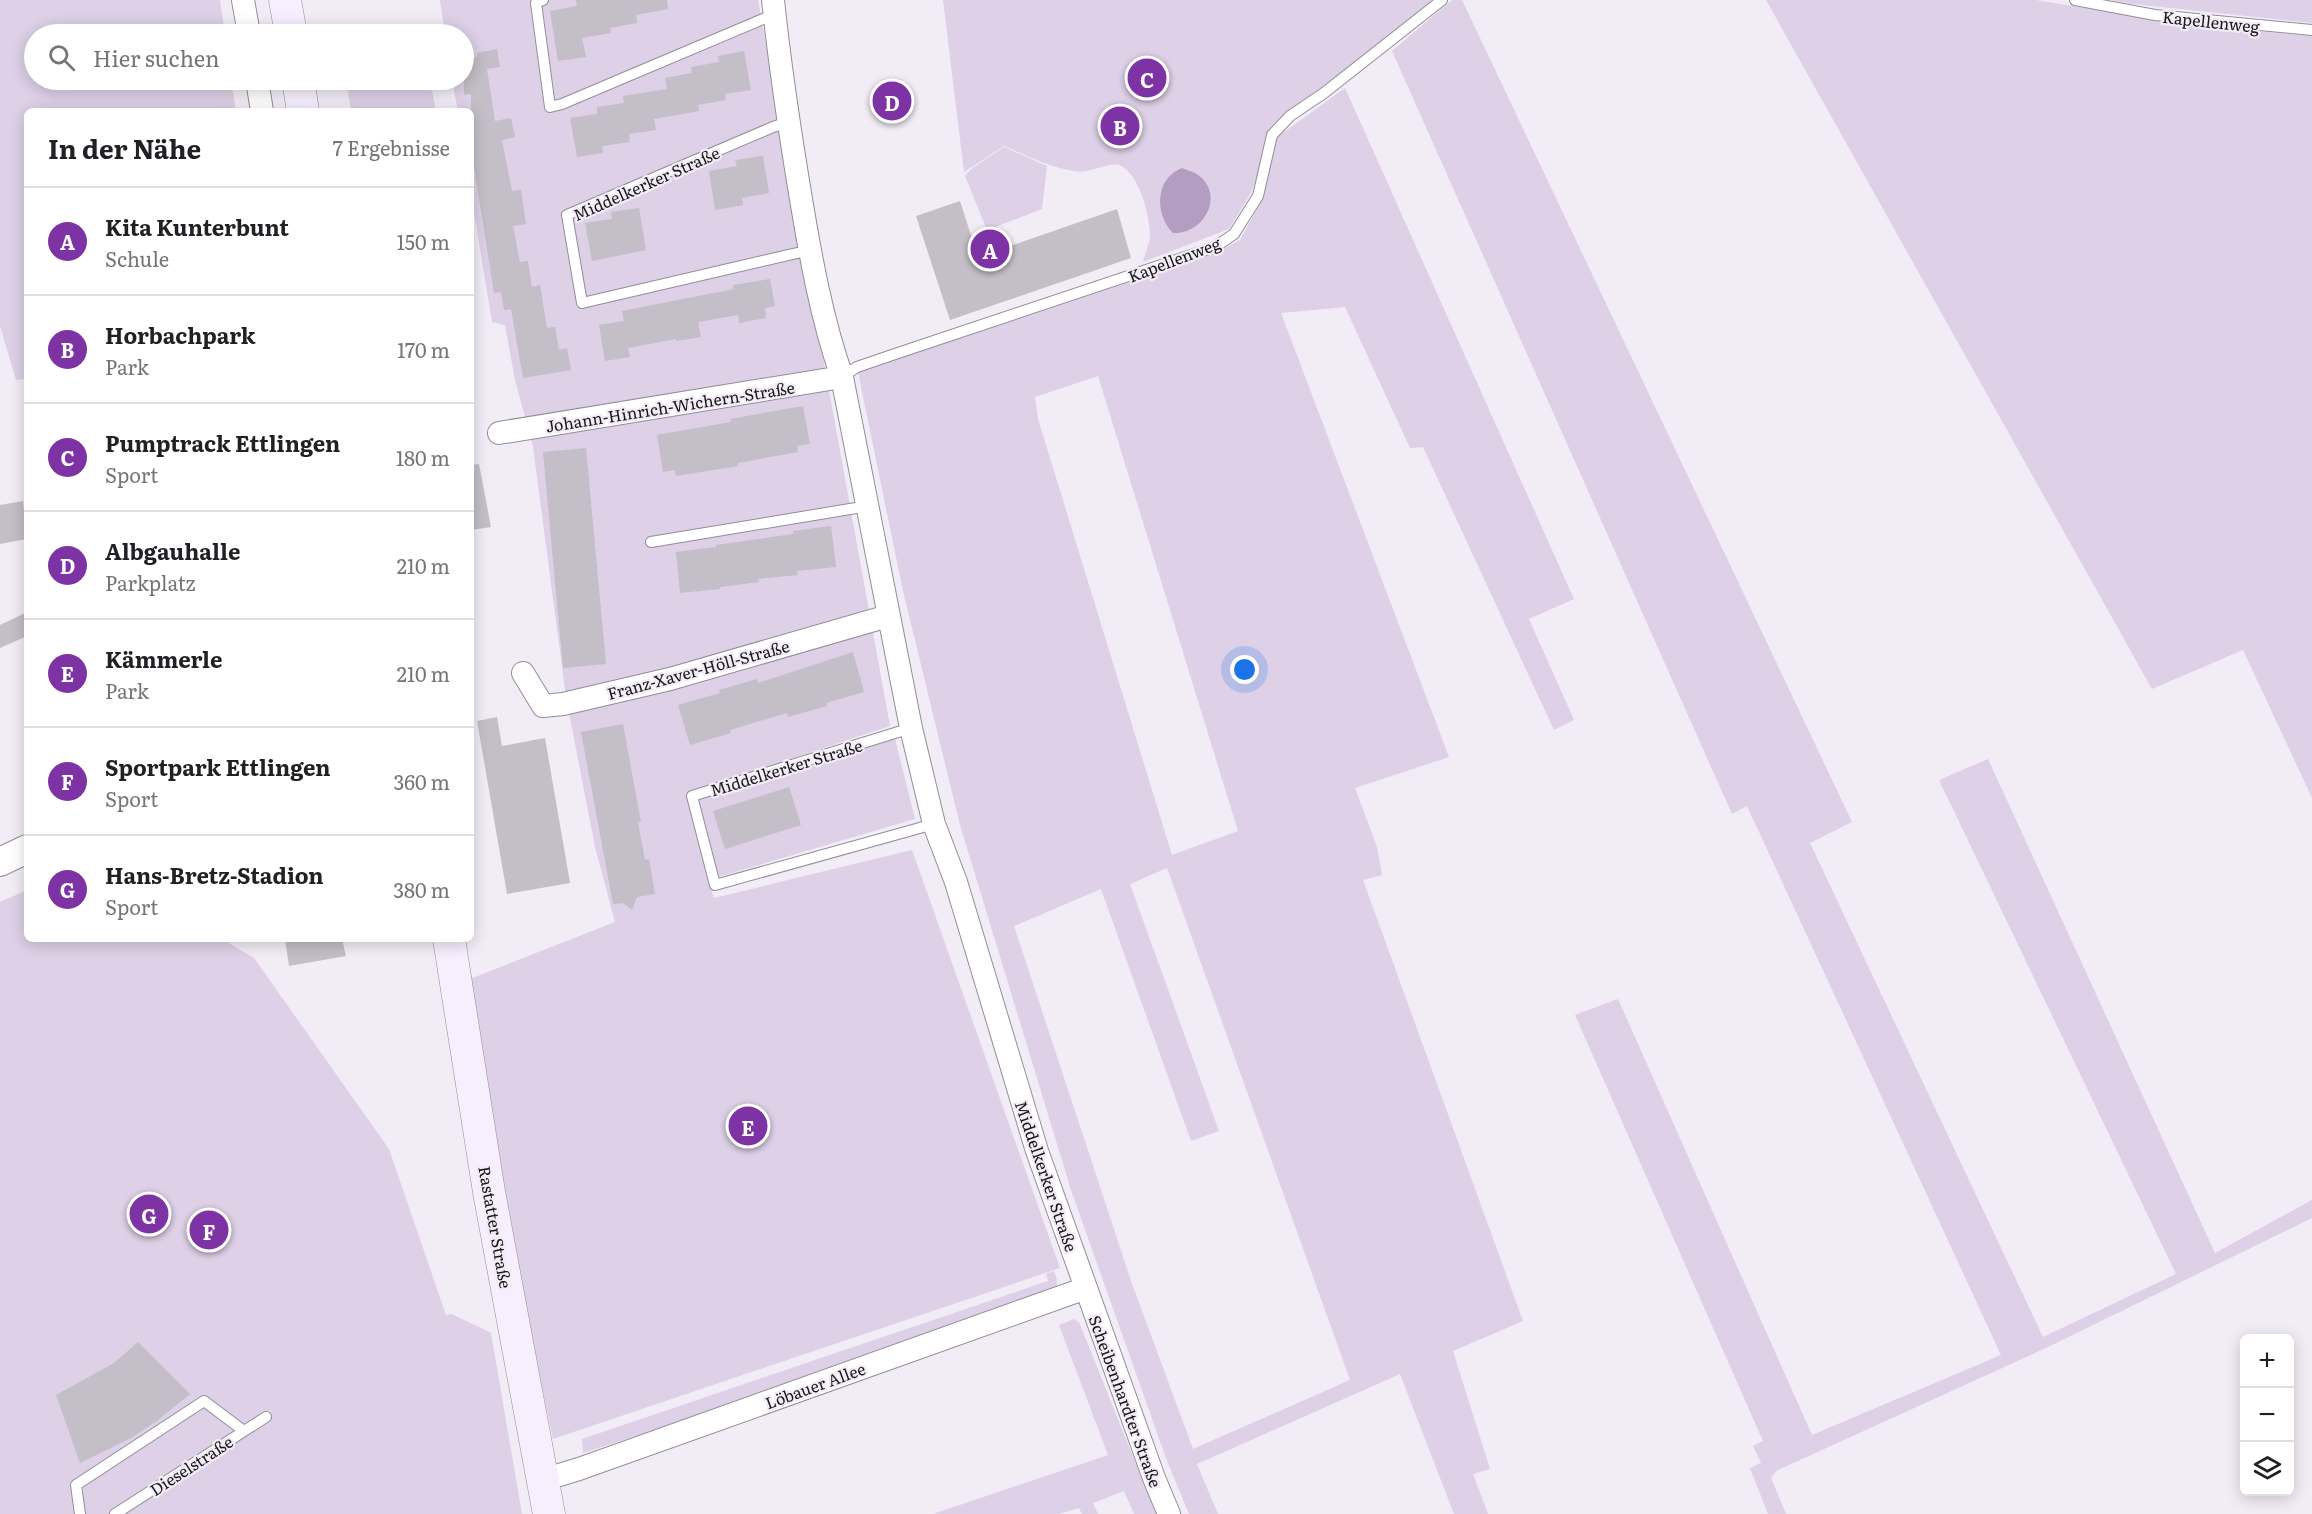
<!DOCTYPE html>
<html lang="de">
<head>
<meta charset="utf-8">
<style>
	:root { --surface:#fff; --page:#f2f2f2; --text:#202124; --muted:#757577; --line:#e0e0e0; --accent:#7e33a5 }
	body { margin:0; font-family:Literata,serif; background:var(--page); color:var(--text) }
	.controls { position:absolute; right:18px; bottom:18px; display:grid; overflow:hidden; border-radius:9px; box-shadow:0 3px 15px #0003 }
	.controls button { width:54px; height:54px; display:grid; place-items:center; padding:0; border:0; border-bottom:2px solid var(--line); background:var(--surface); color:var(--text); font:30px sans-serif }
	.you { position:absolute; left:1245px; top:670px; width:21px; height:21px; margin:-15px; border:4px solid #fff; border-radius:50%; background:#1a73e8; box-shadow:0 0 0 9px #1a73e833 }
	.badge { display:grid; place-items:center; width:39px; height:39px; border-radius:50%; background:var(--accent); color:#fff; font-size:20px; font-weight:700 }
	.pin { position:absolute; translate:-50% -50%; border:3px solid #fff; box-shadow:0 2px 6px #0006 }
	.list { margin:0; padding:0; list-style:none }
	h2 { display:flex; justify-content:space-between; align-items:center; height:78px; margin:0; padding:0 24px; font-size:26px }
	h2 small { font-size:20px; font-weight:400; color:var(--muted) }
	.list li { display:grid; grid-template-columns:39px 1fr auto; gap:18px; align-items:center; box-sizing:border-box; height:108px; padding:0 24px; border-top:2px solid var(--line) }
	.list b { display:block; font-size:22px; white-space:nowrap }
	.list p { margin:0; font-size:20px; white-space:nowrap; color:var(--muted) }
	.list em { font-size:20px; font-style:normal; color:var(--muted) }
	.icon { flex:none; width:33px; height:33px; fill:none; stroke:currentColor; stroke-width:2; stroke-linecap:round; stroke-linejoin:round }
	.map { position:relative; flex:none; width:2312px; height:1514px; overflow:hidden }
	.search { position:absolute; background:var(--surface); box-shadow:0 3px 15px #0003; left:24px; top:24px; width:450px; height:66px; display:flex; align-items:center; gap:15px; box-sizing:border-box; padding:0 21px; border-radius:33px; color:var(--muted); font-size:22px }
	.panel { position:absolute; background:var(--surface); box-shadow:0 3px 15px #0003; left:24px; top:108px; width:450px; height:834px; border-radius:9px }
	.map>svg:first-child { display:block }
</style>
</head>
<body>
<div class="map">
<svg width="2312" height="1514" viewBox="0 0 2312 1514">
	<rect width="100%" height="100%" fill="#f2ecf6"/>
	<path fill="#ddd0e7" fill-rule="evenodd" d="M 0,0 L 220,0 L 225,34 L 34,34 L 34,80 L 231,80 L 236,111 L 27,111 L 27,379 L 16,380 L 0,326 Z
		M 440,0 L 758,0 L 890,726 L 791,759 L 794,770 L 895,739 L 915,819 L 708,880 L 714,898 L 912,850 L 1060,1268 L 553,1439 L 457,984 L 615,922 L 595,847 L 566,697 L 533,447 L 515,380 L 505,325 L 492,322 L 471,193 L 471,111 L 458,111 L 452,80 L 464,80 L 464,34 L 445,34 Z
		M 943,0 L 1442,0 L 1272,135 L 1251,193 L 1229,229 L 1143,262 C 1145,253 1150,243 1150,235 C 1150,216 1139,172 1119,165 C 1110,162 1088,174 1074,171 C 1049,167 1027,156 1004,146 L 964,172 Z
		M 1452,0 L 1462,0 L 1852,822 L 1810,843 L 2043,1337 L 2176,1274 L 1939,780 L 1988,759 L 2215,1253 L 2312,1200 L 2312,1218 L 2048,1347 L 1776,1471 L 1771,1478 L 1786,1514 L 1768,1514 L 1750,1468 L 1761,1463 L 1753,1446 L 1763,1441 L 1575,1015 L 1618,999 L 1812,1435 L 2001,1355 L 1747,806 L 1732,814 L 1392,51 Z
		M 1766,0 L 2036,0 L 2195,26 L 2312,36 L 2312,798 L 2243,650 L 2152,689 Z
		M 2110,0 L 2312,0 L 2312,23 L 2133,4 Z
		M 346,80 L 430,80 L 436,111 L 351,111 Z
		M 1345,88 L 1574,599 L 1529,619 L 1574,720 L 1554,730 L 1423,447 L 1410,448 L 1345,307 L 1281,313 L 1449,757 L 1355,788 L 1377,847 L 1382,875 L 1363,880 L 1523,1321 L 1453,1351 L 1490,1469 L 1473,1474 L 1488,1514 L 1454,1514 L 1400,1374 L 1197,1464 L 1218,1514 L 1189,1514 L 1167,1461 L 1071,1190 L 960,825 L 903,591 L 858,372 L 1218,252 L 1240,240 L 1262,200 L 1276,138 ZM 1098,376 L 1238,831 L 1172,855 L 1038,419 L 1035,397 ZM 1167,868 L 1350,1380 L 1193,1449 L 1131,1281 L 1014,926 L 1101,889 L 1191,1141 L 1219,1131 L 1130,884 Z
		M 1004,147 L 1047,166 L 1042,209 L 987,230 L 965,176 L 971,169 Z
		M 27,890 L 27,939 L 222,939 L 254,958 L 389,1149 L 446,1315 L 452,1314 L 491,1333 L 522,1514 L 0,1514 L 0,902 Z
		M 1054,1271 L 1057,1280 L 1056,1289 L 645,1433 L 583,1453 L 582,1439 L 1048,1281 L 1046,1274 Z
		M 1074,1319 L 1079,1322 L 1156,1514 L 1134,1514 L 1124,1491 L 1093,1503 L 1098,1514 L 1082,1514 L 1079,1508 L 1059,1514 L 933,1514 L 1108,1455 L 1059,1325 Z"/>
	<path fill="#b39dc1" d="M 1182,168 C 1186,170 1191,171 1195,173 C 1226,191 1207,234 1173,233 C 1155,215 1154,179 1182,168 Z"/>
	<path fill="#c3bec7" d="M 576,0 L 667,0 L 668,9 L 636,15 L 637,23 L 610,28 L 611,33 L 582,38 L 586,57 L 558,61 L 550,11 L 577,6 Z
		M 497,49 L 500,67 L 487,69 L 495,121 L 511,118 L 515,137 L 502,140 L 512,191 L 521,190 L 526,224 L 513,226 L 520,262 L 528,261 L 532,287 L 540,285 L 547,328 L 555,327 L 559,350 L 567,348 L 571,370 L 523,378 L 511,309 L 504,310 L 501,292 L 494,293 L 471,148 L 471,94 L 464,95 L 464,59 L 477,57 L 477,53 Z
		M 744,51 L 751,90 L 725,94 L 726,100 L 698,105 L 699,111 L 654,119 L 656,130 L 629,134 L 630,142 L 602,146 L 603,153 L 577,157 L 570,118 L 597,114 L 597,107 L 624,103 L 623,96 L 667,89 L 665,78 L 692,73 L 691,67 L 719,62 L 718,56 Z
		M 763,156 L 769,193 L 742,198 L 743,205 L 715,210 L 709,171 L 737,166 L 735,160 Z
		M 960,201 L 978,257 L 1117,209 L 1131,258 L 950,320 L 916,216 Z
		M 639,208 L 646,250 L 592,261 L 585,223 L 612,219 L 611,212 Z
		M 770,279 L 775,306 L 765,308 L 766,318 L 739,323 L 738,315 L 698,322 L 701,337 L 676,341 L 676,339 L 628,348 L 630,357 L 605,361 L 599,325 L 624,321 L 622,311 L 734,289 L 733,285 Z
		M 803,406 L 810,444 L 797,446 L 798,452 L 738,463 L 738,466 L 676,476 L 675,470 L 663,472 L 657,435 L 731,422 L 730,419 Z
		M 586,448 L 606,664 L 563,668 L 543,452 Z
		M 479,464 L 491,527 L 471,530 L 471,465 Z
		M 23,501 L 27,539 L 0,544 L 0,505 Z
		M 831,526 L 836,567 L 797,571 L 798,575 L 758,579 L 759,582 L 720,587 L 720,589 L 680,593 L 676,552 L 716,547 L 716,545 L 793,534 L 793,531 Z
		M 27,612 L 27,636 L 0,648 L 0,625 Z
		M 853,652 L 864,692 L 826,703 L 827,706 L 788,717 L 787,713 L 730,730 L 731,733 L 690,745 L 678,705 L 720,693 L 719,690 L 757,679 L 758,683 Z
		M 497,717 L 502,746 L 545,738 L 570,883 L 507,894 L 477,721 Z
		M 623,724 L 641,822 L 638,822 L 645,860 L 649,859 L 655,894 L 637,897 L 632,910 L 623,903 L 613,904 L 581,732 Z
		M 789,787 L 801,825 L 725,849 L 713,811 Z
		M 285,939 L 342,939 L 346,956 L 289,966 Z
		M 138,1342 L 190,1394 L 158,1420 L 131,1438 L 80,1463 L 56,1395 L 114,1363 Z"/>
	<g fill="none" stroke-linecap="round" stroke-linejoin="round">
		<g stroke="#928d96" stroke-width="12">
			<path id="service" d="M 543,0 L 536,3 L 550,107 L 562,104 L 763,19 L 775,18
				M 2075,0 L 2155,15 L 2312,30
				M 788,122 L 773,127 L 567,215 L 582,303 L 810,250
				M 842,377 L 857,367 L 898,353 L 1215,247 L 1234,234 L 1258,196 L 1272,135 L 1290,116 L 1324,93 L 1442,0
				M 651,542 L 868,506
				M 911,728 L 692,796 L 715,885 L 934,824
				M 80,1514 L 76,1485 L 204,1401 L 244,1431
				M 115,1514 L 266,1417"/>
		</g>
		<g stroke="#928d96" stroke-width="24">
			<path id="minor" d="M 243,0 L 249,34
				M 773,0 C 780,67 790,133 801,199 C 811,259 822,320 842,377 L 911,728 L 934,824 L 956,882 L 1037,1151 L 1154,1478 L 1169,1514
				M 257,80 L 262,111
				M 499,433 L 842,377
				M 523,673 L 543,706 L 563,704 L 670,679 L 888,616
				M 543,1480 L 579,1469 L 1086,1288"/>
		</g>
		<g stroke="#928d96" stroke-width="30">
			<path id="tertiary" d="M 0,862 L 27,849"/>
		</g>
		<g stroke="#928d96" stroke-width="33">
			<path id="secondary" d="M 285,0 L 291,34
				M 298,80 L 303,111
				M 449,939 L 489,1192 L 549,1514"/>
		</g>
		<use href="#service" stroke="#fff" stroke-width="10"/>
		<use href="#minor" stroke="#fff" stroke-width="22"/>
		<use href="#tertiary" stroke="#fff" stroke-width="28"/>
		<use href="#secondary" stroke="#f7effd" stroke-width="32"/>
	</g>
	<g text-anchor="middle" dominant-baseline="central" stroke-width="4.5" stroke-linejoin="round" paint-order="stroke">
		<g font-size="16" fill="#181619" stroke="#f2ecf6">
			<text transform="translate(2211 21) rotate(6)">Kapellenweg</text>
			<text transform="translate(646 183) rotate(-24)">Middelkerker Straße</text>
			<text transform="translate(1174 259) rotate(-21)">Kapellenweg</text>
			<text transform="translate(670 406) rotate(-9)">Johann-Hinrich-Wichern-Straße</text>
			<text transform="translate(698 669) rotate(-15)">Franz-Xaver-Höll-Straße</text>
			<text transform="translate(786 767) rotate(-17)">Middelkerker Straße</text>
			<text transform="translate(1047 1176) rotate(71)">Middelkerker Straße</text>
			<text transform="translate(496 1227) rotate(80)">Rastatter Straße</text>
			<text transform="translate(815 1385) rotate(-20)">Löbauer Allee</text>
			<text transform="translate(1126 1401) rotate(70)">Scheibenhardter Straße</text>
			<text transform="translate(191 1465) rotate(-33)">Dieselstraße</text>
		</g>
	</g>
</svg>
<div class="controls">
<button>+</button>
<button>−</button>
<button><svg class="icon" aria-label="layers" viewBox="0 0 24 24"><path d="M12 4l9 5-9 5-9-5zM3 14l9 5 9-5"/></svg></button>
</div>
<div class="you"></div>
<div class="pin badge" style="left:990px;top:249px">A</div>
<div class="pin badge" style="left:1120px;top:126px">B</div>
<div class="pin badge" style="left:1147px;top:78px">C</div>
<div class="pin badge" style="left:892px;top:101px">D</div>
<div class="pin badge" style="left:748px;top:1126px">E</div>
<div class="pin badge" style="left:209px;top:1230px">F</div>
<div class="pin badge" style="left:149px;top:1214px">G</div>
<div class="search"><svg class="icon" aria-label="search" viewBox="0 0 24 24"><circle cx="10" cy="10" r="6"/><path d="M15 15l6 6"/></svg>Hier suchen</div>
<section class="panel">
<h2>In der Nähe<small>7 Ergebnisse</small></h2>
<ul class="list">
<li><span class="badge">A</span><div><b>Kita Kunterbunt</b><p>Schule</p></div><em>150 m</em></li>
<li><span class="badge">B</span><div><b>Horbachpark</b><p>Park</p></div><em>170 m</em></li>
<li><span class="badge">C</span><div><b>Pumptrack Ettlingen</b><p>Sport</p></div><em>180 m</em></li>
<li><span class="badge">D</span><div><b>Albgauhalle</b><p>Parkplatz</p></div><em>210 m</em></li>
<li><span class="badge">E</span><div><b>Kämmerle</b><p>Park</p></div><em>210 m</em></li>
<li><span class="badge">F</span><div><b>Sportpark Ettlingen</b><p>Sport</p></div><em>360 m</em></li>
<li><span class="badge">G</span><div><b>Hans-Bretz-Stadion</b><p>Sport</p></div><em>380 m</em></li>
</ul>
</section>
</div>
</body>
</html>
